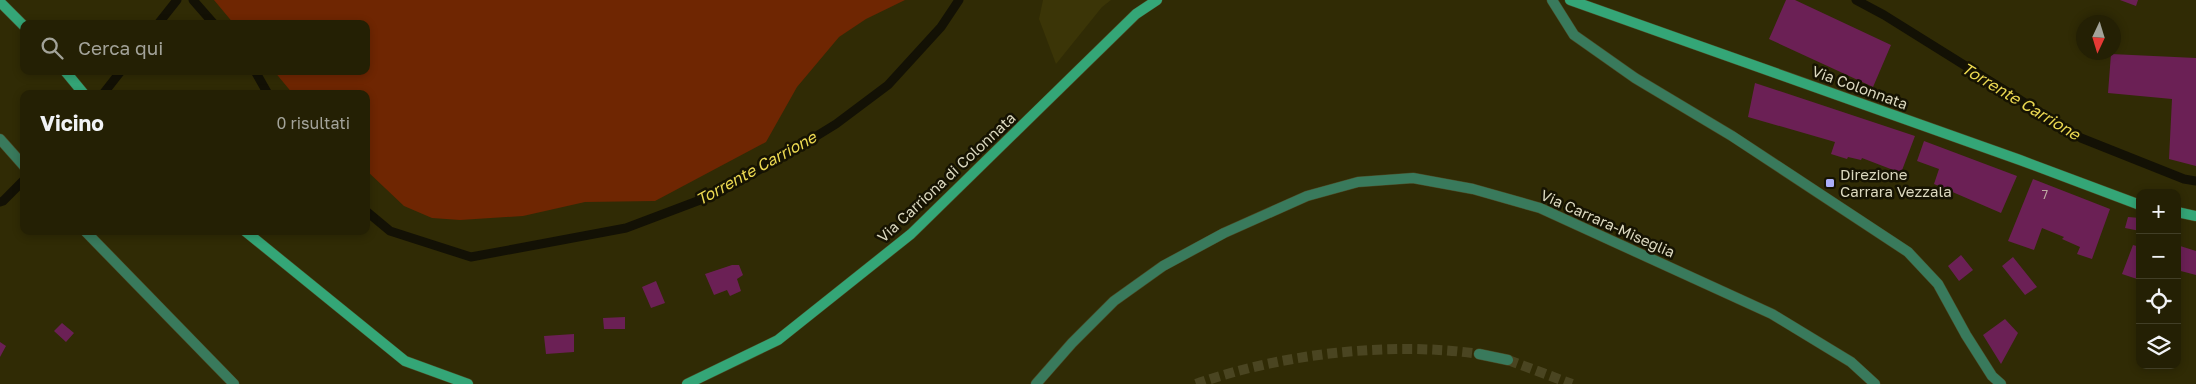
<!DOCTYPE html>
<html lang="it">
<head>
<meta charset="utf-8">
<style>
	:root { --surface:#242004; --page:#2c280e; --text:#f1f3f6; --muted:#a3a39a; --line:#413e26 }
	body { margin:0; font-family:"Golos Text",sans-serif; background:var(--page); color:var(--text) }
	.controls { position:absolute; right:15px; bottom:15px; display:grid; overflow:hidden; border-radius:10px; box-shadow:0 2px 8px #0003 }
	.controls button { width:45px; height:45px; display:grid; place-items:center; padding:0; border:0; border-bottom:1px solid var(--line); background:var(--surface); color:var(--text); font:25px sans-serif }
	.compass { position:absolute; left:2076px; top:15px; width:45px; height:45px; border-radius:50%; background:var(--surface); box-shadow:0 2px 8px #0003; rotate:184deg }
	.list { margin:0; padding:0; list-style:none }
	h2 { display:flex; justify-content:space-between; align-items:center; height:65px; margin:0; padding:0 20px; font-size:21px }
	h2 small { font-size:16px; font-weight:400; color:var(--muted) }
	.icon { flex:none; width:28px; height:28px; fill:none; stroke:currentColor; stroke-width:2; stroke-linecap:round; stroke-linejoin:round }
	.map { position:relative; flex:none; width:2196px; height:384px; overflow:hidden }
	.search { position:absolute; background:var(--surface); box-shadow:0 2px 8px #0003; left:20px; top:20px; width:350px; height:55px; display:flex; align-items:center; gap:12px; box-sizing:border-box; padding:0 18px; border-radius:10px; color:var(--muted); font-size:19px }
	.panel { position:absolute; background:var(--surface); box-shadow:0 2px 8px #0003; left:20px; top:90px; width:350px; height:145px; border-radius:10px }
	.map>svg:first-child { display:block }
</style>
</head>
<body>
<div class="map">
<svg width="2196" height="384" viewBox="0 0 2196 384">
	<rect width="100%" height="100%" fill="#302b05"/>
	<path fill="#3b3507" d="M 1043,0 L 1111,0 L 1102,7 L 1056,64 L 1039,19 Z"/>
	<path fill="#6f2602" d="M 214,0 L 905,0 L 866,19 L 839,37 L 797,87 L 766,142 L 655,201 L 585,202 L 523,216 L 460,220 L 432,218 L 404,206 L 366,170 L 366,94 L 293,94 L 274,71 L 366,71 L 366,24 L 234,24 Z"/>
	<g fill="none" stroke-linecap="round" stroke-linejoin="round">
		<path stroke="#131105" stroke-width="9" d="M 193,0 L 214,24
			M 1856,0 L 1884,15 L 2081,138 L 2184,179 L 2196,181
			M 158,24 L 177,0
			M 255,71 L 268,94
			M 103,94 L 121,71
			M 0,202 L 3,201 L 24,180
			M 366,211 L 390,231 L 471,257 L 626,228 L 716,194 L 784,156 L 836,124 L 888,85 L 941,27 L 959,0"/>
	</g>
	<path fill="#6b2055" d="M 1786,0 L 1795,0 L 1891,45 L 1873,87 L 1769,39 Z
		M 2120,0 L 2138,0 L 2136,6 Z
		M 2111,54 L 2196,58 L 2196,166 L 2169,159 L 2172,99 L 2108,93 Z
		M 1755,83 L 1915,136 L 1901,173 L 1862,158 L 1861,160 L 1848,157 L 1847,159 L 1831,154 L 1835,142 L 1748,117 Z
		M 1924,141 L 2017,176 L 2001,213 L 1934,184 L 1939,169 L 1917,161 Z
		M 2033,179 L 2110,209 L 2092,259 L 2077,254 L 2080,247 L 2062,239 L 2064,237 L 2042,228 L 2034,250 L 2008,241 Z
		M 2128,217 L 2140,218 L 2140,231 L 2125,228 Z
		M 2133,245 L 2140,247 L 2140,280 L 2122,274 Z
		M 2177,245 L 2196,251 L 2196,275 L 2177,270 Z
		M 1961,255 L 1973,270 L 1959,281 L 1948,266 Z
		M 2013,257 L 2037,287 L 2025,295 L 2002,266 Z
		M 732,265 L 739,265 L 743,275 L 737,279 L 741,291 L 730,296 L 727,290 L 714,295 L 705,274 Z
		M 656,281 L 665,303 L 651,308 L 642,287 Z
		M 625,317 L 625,329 L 604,329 L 603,318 Z
		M 2005,319 L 2018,333 L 2001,364 L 1983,335 Z
		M 62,323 L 74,333 L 66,342 L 54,331 Z
		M 574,334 L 574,352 L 546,354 L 544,336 Z
		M 0,342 L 6,346 L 0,357 Z"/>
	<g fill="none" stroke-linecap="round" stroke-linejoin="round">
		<path stroke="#4a4521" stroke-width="10" stroke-dasharray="10 5" stroke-linecap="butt" d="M 1508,360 L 1572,384
			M 1196,384 C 1280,354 1390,341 1479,354"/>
		<g stroke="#4b4723" stroke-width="11">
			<path id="minor" d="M 1552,0 L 1574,35 L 1635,78 L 1732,136 L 1908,252 L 1938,284 L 1966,335 L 1992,376 L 2001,384
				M 0,139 L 24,166
				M 85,231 L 234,384
				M 1479,354 L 1508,360
				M 1036,384 L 1072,343 L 1114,301 L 1163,266 L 1224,233 L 1307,196 L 1358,182 L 1413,178 L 1473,189 L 1540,208 L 1772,314 L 1851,362 L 1875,384"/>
		</g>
		<g stroke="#4b4723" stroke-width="11">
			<path id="secondary" d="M 1570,0 L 2020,160 L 2140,205
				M 0,2 L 24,26
				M 65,71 L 84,94
				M 2177,212 L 2196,216
				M 245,231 L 405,361 L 468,384
				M 687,384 L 778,340 L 911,234 L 1136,14 L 1157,0"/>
		</g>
		<use href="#minor" stroke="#397a5c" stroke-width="10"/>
		<use href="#secondary" stroke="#34a677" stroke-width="10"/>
	</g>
	<rect fill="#acaffb" stroke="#161302" stroke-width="2" x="1825" y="178" width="10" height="10" rx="2.5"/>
	<g text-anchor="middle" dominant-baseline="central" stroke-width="5" stroke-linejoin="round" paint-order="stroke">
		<g font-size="12" fill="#bfaaa4">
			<text x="2045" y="194">7</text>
		</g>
		<g font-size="15" fill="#dbd8bf" stroke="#161302">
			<text transform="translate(1860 87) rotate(20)">Via Colonnata</text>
			<text transform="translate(946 177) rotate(-43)">Via Carriona di Colonnata</text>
			<text transform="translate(1608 223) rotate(24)">Via Carrara-Miseglia</text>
		</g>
		<g font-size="15" fill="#dbd8bf" stroke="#161302" text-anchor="start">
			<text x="1840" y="174">Direzione<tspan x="1840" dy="17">Carrara Vezzala</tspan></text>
		</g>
		<g font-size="16" font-style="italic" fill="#ecd951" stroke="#161302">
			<text transform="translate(2021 101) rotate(31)">Torrente Carrione</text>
			<text transform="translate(756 168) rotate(-29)">Torrente Carrione</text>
		</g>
	</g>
</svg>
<div class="controls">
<button>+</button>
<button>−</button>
<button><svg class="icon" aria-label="locate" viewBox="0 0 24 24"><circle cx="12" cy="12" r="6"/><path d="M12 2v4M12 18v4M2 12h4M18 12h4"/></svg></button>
<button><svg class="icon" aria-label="layers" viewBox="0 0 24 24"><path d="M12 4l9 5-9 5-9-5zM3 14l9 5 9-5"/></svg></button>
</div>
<svg class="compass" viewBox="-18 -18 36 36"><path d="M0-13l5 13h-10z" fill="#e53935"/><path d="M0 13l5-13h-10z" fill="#a3a39a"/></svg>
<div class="search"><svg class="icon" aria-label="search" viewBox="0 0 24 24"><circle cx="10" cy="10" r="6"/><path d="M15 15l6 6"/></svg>Cerca qui</div>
<section class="panel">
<h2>Vicino<small>0 risultati</small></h2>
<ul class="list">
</ul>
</section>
</div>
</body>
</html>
